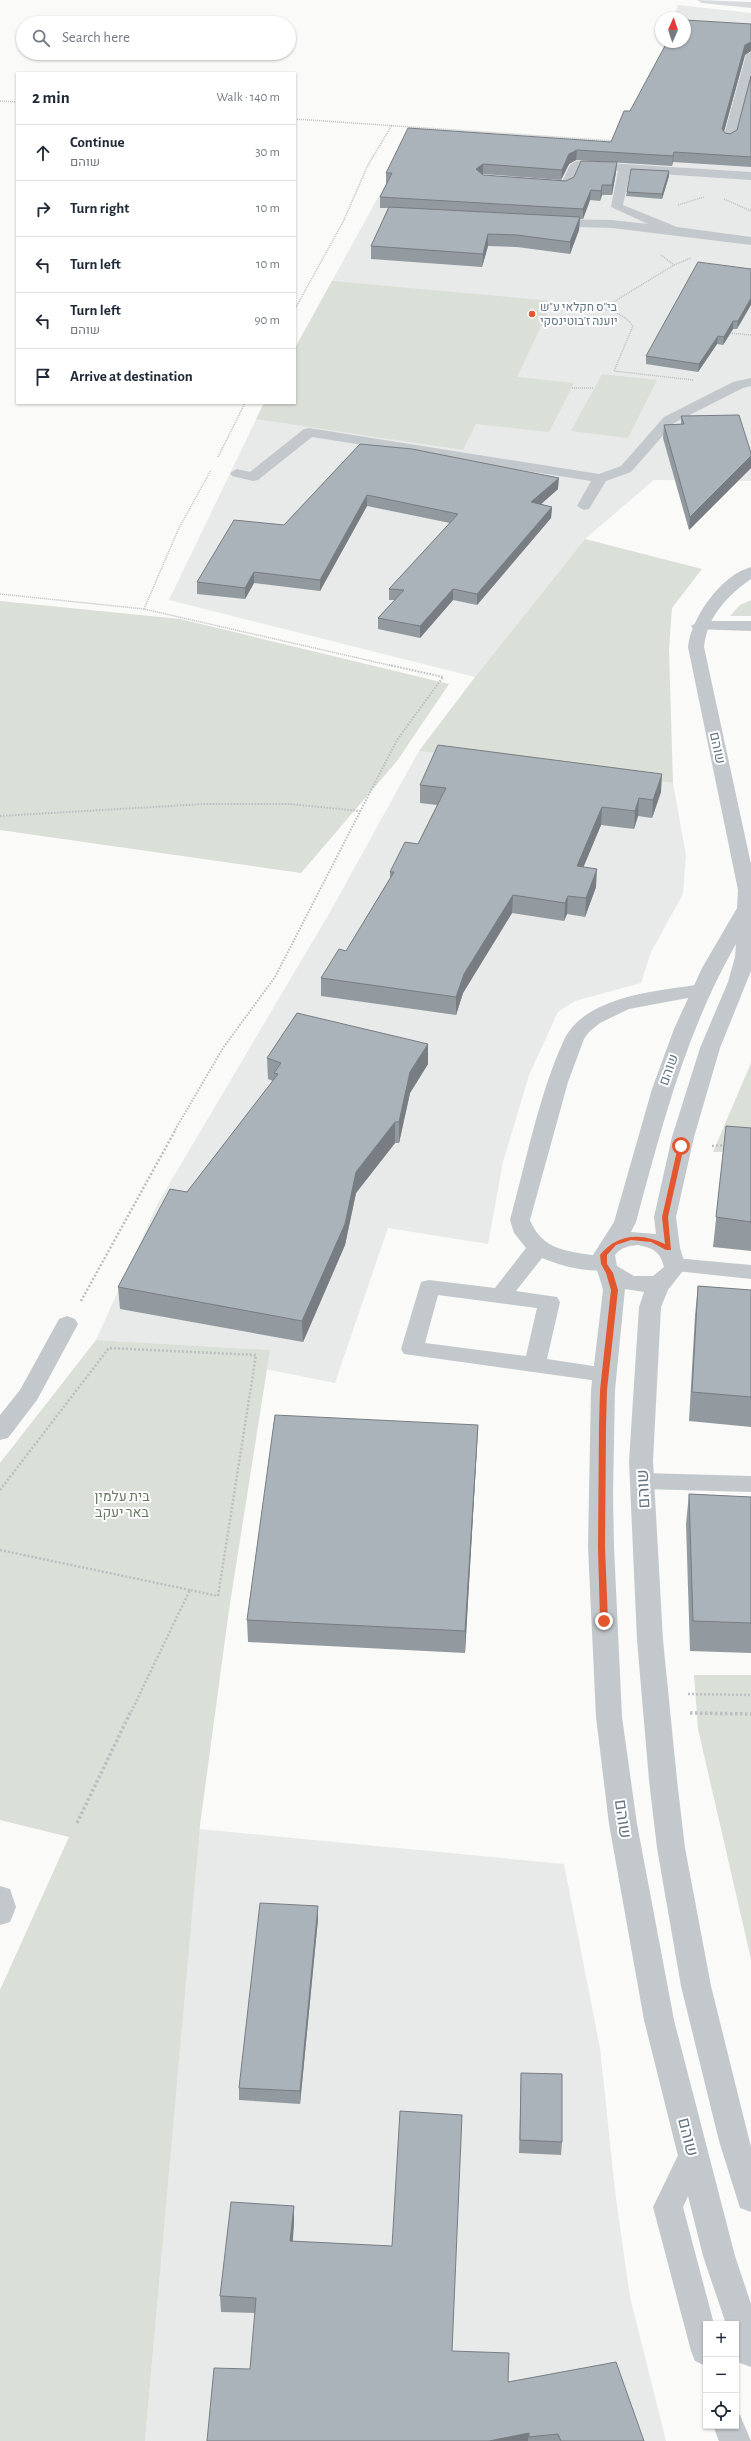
<!DOCTYPE html>
<html lang="en">
<head>
<meta charset="utf-8">
<style>
	:root { --surface:#fff; --page:#f6f6f7; --text:#1f2937; --muted:#747a83; --line:#e0e1e3 }
	body { margin:0; font-family:"Alegreya Sans",Heebo,sans-serif; background:var(--page); color:var(--text) }
	.controls { position:absolute; right:12px; bottom:12px; display:grid; overflow:hidden; border-radius:0px; box-shadow:0 1px 3px #0004 }
	.controls button { width:36px; height:36px; display:grid; place-items:center; padding:0; border:0; border-bottom:1px solid var(--line); background:var(--surface); color:var(--text); font:20px sans-serif }
	.compass { position:absolute; left:655px; top:12px; width:36px; height:36px; border-radius:50%; background:var(--surface); box-shadow:0 1px 3px #0004; rotate:3deg }
	.stop { position:absolute; width:12px; height:12px; margin:-9px; border:3px solid #e4572e; border-radius:50%; background:#fff }
	.stop.end { background:#e4572e; border-color:#fff; box-shadow:0 1px 4px #0008 }
	.list { margin:0; padding:0; list-style:none }
	h2 { display:flex; justify-content:space-between; align-items:center; height:52px; margin:0; padding:0 16px; font-size:17px }
	h2 small { font-size:13px; font-weight:400; color:var(--muted) }
	.list li { display:grid; grid-template-columns:26px 1fr auto; gap:12px; align-items:center; box-sizing:border-box; height:56px; padding:0 16px; border-top:1px solid var(--line) }
	.list b { display:block; font-size:15px; white-space:nowrap }
	.list p { margin:0; font-size:13px; white-space:nowrap; color:var(--muted) }
	.list em { font-size:13px; font-style:normal; color:var(--muted) }
	.icon { flex:none; width:22px; height:22px; fill:none; stroke:currentColor; stroke-width:2; stroke-linecap:round; stroke-linejoin:round }
	.map { position:relative; flex:none; width:751px; height:2441px; overflow:hidden }
	.search { position:absolute; background:var(--surface); box-shadow:0 1px 3px #0004; left:16px; top:16px; width:280px; height:44px; display:flex; align-items:center; gap:10px; box-sizing:border-box; padding:0 14px; border-radius:22px; color:var(--muted); font-size:15px }
	.panel { position:absolute; background:var(--surface); box-shadow:0 1px 3px #0004; left:16px; top:72px; width:280px; height:332px; border-radius:0px }
	.map>svg:first-child { display:block }
</style>
</head>
<body>
<div class="map">
<svg width="751" height="2441" viewBox="0 0 751 2441">
	<rect width="100%" height="100%" fill="#fafaf8"/>
	<path fill="#e8e9e9" d="M 678,5 L 751,13 L 751,481 L 654,480 L 585,539 L 475,677 L 169,600 L 264,403 L 295,403 L 295,348 L 386,183 L 413,128 L 632,144 L 666,42 L 685,42 L 685,18 L 673,18 Z
		M 419,751 L 673,783 L 686,855 L 683,894 L 651,952 L 641,983 L 575,1001 L 558,1012 L 529,1075 L 503,1162 L 488,1244 L 388,1228 L 335,1383 L 265,1369 L 270,1350 L 96,1340 L 158,1203 L 330,912 Z
		M 199,1829 L 564,1864 L 600,2048 L 615,2191 L 630,2297 L 666,2441 L 145,2441 Z"/>
	<path fill="#dadfd7" d="M 332,281 L 553,301 L 517,377 L 574,383 L 549,432 L 476,424 L 463,450 L 256,419 L 264,403 L 295,403 L 295,348 Z
		M 602,374 L 657,380 L 628,438 L 571,431 Z
		M 585,539 L 702,569 L 672,608 L 669,649 L 673,783 L 419,751 L 475,677 Z
		M 751,600 L 751,616 L 730,616 L 740,605 Z
		M 0,601 L 180,619 L 449,684 L 397,761 L 301,873 L 0,830 Z
		M 751,1063 L 751,1152 L 713,1152 Z
		M 96,1340 L 270,1350 L 229,1610 L 200,1825 L 145,2441 L 0,2441 L 0,1990 L 69,1837 L 0,1820 L 0,1463 Z
		M 694,1675 L 751,1675 L 751,1959 L 698,1729 Z"/>
	<g fill="none" stroke-linecap="round" stroke-linejoin="round">
		<path stroke="#bbbfc2" stroke-width="1.5" stroke-dasharray="1 1" stroke-linecap="butt" d="M 0,101 L 17,102
			M 295,119 L 614,141
			M 724,199 L 751,211
			M 678,205 L 704,197
			M 674,265 L 691,258
			M 552,304 C 578,306 616,303 633,326 L 614,371 L 693,380
			M 295,309 L 343,222 L 368,165 L 392,125
			M 602,309 L 674,265 L 661,255
			M 728,333 L 751,335
			M 572,388 L 594,388
			M 218,457 L 245,403
			M 0,594 L 144,609 L 393,666
			M 144,609 L 179,528 L 211,470"/>
		<path stroke="#bbbfc2" stroke-width="2" stroke-dasharray="1.5 1.5" stroke-linecap="butt" d="M 0,816 L 204,804 L 290,804 L 360,811
			M 175,1130 L 223,1048 L 275,977 L 397,740 L 443,677 L 389,665"/>
		<path stroke="#bbbfc2" stroke-width="2.5" stroke-dasharray="2 2" stroke-linecap="butt" d="M 712,1146 L 727,1145
			M 81,1301 L 176,1129
			M 0,1490 L 109,1348 L 256,1355 L 218,1596 L 190,1590 L 131,1712
			M 0,1550 L 190,1590
			M 688,1694 L 751,1695"/>
		<path stroke="#bbbfc2" stroke-width="3.5" stroke-dasharray="2.5 2.5" stroke-linecap="butt" d="M 690,1713 L 751,1714
			M 77,1823 L 131,1711"/>
		<path fill="#c3c8cc" fill-rule="evenodd" d="M 751,52 L 751,76 L 735,139 L 729,142 L 725,141 L 723,139 L 746,55 Z
			M 576,161 L 751,172 L 751,180 L 630,172 L 623,205 L 677,227 L 751,237 L 751,245 L 612,228 L 546,226 L 544,223 L 546,220 L 550,219 L 612,220 L 648,224 L 611,207 L 618,171 L 580,169 L 570,189 L 542,188 L 540,185 L 542,182 L 562,182 L 570,165 Z
			M 751,378 L 751,386 L 743,388 L 674,423 L 631,472 L 606,481 L 589,509 L 584,510 L 577,506 L 591,481 L 312,437 L 258,480 L 253,481 L 232,476 L 230,473 L 237,469 L 250,472 L 304,429 L 309,428 L 599,474 L 621,466 L 664,417 L 733,382 Z
			M 699,621 L 751,621 L 751,631 L 693,629 L 691,626 Z
			M 702,984 L 709,986 L 711,990 L 709,994 L 629,1009 L 600,1023 L 589,1032 L 584,1039 L 568,1082 L 530,1220 C 545,1257 579,1250 612,1259 L 615,1264 L 612,1269 C 592,1274 560,1266 542,1258 L 516,1291 L 557,1297 L 560,1302 L 547,1359 L 613,1369 L 616,1374 L 613,1379 L 605,1382 L 404,1354 L 401,1349 L 421,1282 L 429,1280 L 495,1288 L 526,1248 L 514,1233 L 510,1220 C 526,1162 539,1094 564,1040 C 568,1031 577,1021 586,1015 C 619,993 664,990 702,984 ZM 438,1295 L 537,1308 L 526,1356 L 425,1343 Z
			M 675,1258 L 751,1265 L 751,1279 L 667,1270 L 664,1265 L 667,1260 Z
			M 643,1473 L 751,1476 L 751,1492 L 643,1489 L 635,1487 L 631,1481 L 635,1475 Z
			M 0,1886 L 10,1889 L 16,1907 L 10,1922 L 0,1925 Z
			M 692,2143 L 702,2147 L 707,2156 L 683,2207 L 714,2324 L 706,2324 L 706,2366 L 695,2361 L 691,2351 L 653,2207 L 682,2147 Z
			M 736,2413 L 740,2415 L 751,2441 L 719,2441 L 713,2426 L 736,2426 Z"/>
		<path fill="#c3c8cc" fill-rule="evenodd" d="M 751,567 L 751,579 C 727,596 707,617 704,647 L 751,864 L 751,971 L 720,1048 L 694,1137 L 676,1217 L 680,1248 L 686,1267 L 668,1290 L 661,1307 L 653,1461 L 663,1640 L 677,1780 L 685,1848 L 711,1986 L 751,2147 L 751,2212 L 740,2208 L 719,2141 L 681,1986 L 657,1848 L 649,1780 L 637,1640 L 629,1461 L 639,1307 L 644,1292 L 625,1289 L 615,1390 L 613,1493 L 614,1547 L 622,1717 L 637,1824 L 674,2020 L 735,2256 L 751,2304 L 751,2367 L 740,2363 L 736,2355 L 736,2324 L 726,2324 L 703,2256 L 644,2020 L 609,1824 L 596,1717 L 588,1547 L 589,1493 L 591,1390 L 603,1290 C 600,1277 595,1268 593,1255 L 614,1222 L 652,1089 L 674,1029 L 702,968 L 737,908 L 738,890 L 688,647 C 691,618 721,575 751,567 ZM 736,944 L 735,957 L 728,982 L 700,1048 L 672,1137 L 654,1217 L 656,1234 L 631,1232 L 636,1222 C 662,1126 686,1031 736,944 ZM 638,1245 C 653,1248 660,1251 664,1267 L 653,1276 L 634,1276 L 617,1266 L 615,1255 C 621,1247 629,1246 638,1245 Z
			M 67,1316 L 75,1319 L 78,1324 L 37,1400 L 8,1438 L 0,1440 L 0,1415 L 20,1390 L 59,1319 Z"/>
		<path fill="#d6dbdf" fill-rule="evenodd" d="M 697,0 L 751,2 L 751,8 L 702,3 Z"/>
	</g>
	<path fill="#929a9f" d="M 751,24 L 751,51 L 745,55 L 724,131 L 725,133 L 730,134 L 737,130 L 751,76 L 751,167 L 673,162 L 672,166 L 576,160 L 569,164 L 561,180 L 483,174 L 482,175 L 483,175 L 566,181 L 616,172 L 612,195 L 602,195 L 600,201 L 590,200 L 583,219 L 580,219 L 579,230 L 570,254 L 517,247 L 488,246 L 482,267 L 371,259 L 371,246 L 388,208 L 380,208 L 380,197 L 387,183 L 386,183 L 386,173 L 611,142 L 630,111 Z
		M 669,171 L 669,176 L 662,199 L 626,196 L 627,192 Z
		M 751,269 L 737,329 L 733,329 L 723,345 L 717,344 L 698,372 L 646,364 L 646,356 Z
		M 681,416 L 751,468 L 689,530 L 663,438 L 664,425 L 681,424 Z
		M 360,444 L 558,489 L 541,504 L 552,507 L 551,518 L 477,605 L 453,600 L 420,638 L 378,629 L 378,618 L 395,600 L 389,600 L 389,589 L 450,523 L 367,506 L 320,591 L 254,583 L 245,599 L 197,594 L 197,582 L 284,525 Z
		M 420,785 L 661,792 L 652,818 L 638,816 L 634,829 L 601,825 L 583,867 L 596,887 L 585,917 L 567,914 L 564,921 L 512,913 L 463,993 L 456,1015 L 321,996 L 321,978 L 346,951 L 390,878 L 390,872 L 418,844 L 437,805 L 420,803 Z
		M 428,1044 L 428,1064 L 410,1093 L 399,1143 L 395,1143 L 356,1193 L 345,1245 L 303,1342 L 120,1309 L 118,1287 L 187,1192 L 273,1081 L 268,1079 L 267,1058 Z
		M 726,1126 L 751,1128 L 751,1251 L 713,1247 Z
		M 698,1286 L 751,1290 L 751,1427 L 689,1421 L 695,1315 Z
		M 478,1425 L 477,1446 L 465,1653 L 248,1642 L 247,1620 Z
		M 689,1494 L 751,1497 L 751,1653 L 690,1651 L 686,1524 Z
		M 318,1919 L 300,2104 L 239,2100 L 239,2088 Z
		M 521,2073 L 562,2142 L 561,2155 L 519,2153 Z
		M 294,2206 L 294,2222 L 293,2241 L 452,2351 L 508,2382 L 644,2441 L 207,2441 L 250,2369 L 255,2313 L 221,2312 L 220,2296 Z"/>
	<path fill="#777d82" d="M 751,42 L 751,51 L 745,55 L 722,139 L 722,129 L 745,45 Z
		M 577,150 L 576,160 L 569,164 L 561,180 L 562,170 L 569,154 Z
		M 674,152 L 673,162 L 672,166 L 673,156 Z
		M 617,162 L 616,172 L 612,195 L 612,185 Z
		M 483,164 L 483,174 L 476,180 L 476,169 Z
		M 669,171 L 669,176 L 662,199 L 662,194 Z
		M 602,185 L 602,195 L 600,201 L 601,191 Z
		M 591,190 L 590,200 L 583,219 L 583,209 Z
		M 580,217 L 579,230 L 570,254 L 570,242 Z
		M 488,234 L 488,246 L 482,267 L 483,254 Z
		M 751,298 L 751,305 L 737,329 L 738,321 Z
		M 733,321 L 733,329 L 723,345 L 724,337 Z
		M 718,336 L 717,344 L 698,372 L 699,364 Z
		M 751,456 L 751,468 L 689,530 L 690,517 Z
		M 559,478 L 558,489 L 531,513 L 531,502 Z
		M 367,495 L 367,506 L 320,591 L 320,580 Z
		M 552,507 L 551,518 L 477,605 L 477,594 Z
		M 254,572 L 254,583 L 245,599 L 245,588 Z
		M 453,589 L 453,600 L 420,638 L 420,626 Z
		M 662,774 L 661,792 L 652,818 L 653,800 Z
		M 639,798 L 638,816 L 634,829 L 635,811 Z
		M 602,807 L 601,825 L 576,885 L 577,866 Z
		M 597,869 L 596,887 L 585,917 L 586,898 Z
		M 513,895 L 512,913 L 463,993 L 456,1015 L 456,997 L 464,974 Z
		M 568,896 L 567,914 L 564,921 L 565,903 Z
		M 428,1044 L 428,1064 L 410,1093 L 399,1143 L 399,1122 L 410,1072 Z
		M 395,1122 L 395,1143 L 356,1193 L 345,1245 L 303,1342 L 302,1321 L 356,1172 Z
		M 478,1425 L 477,1446 L 465,1653 L 465,1631 Z
		M 318,1906 L 318,1919 L 300,2104 L 300,2091 Z
		M 294,2206 L 294,2222 L 291,2257 L 290,2241 Z
		M 529,2433 L 528,2441 L 489,2441 Z"/>
	<path fill="#aab3b9" stroke="#777d82" d="M 685,20 L 751,24 L 751,42 L 745,45 L 722,129 L 725,133 L 730,134 L 737,130 L 751,76 L 751,157 L 674,152 L 673,156 L 577,150 L 569,154 L 562,170 L 483,164 L 476,169 L 483,175 L 566,181 L 574,177 L 581,161 L 617,162 L 612,185 L 602,185 L 601,191 L 591,190 L 583,209 L 380,197 L 392,173 L 386,173 L 408,128 L 611,142 L 624,111 L 630,111 L 667,42 L 685,42 Z
		M 631,169 L 669,171 L 662,194 L 627,192 Z
		M 389,207 L 580,217 L 570,242 L 517,235 L 488,234 L 483,254 L 371,246 Z
		M 698,262 L 751,269 L 751,298 L 738,321 L 733,321 L 724,337 L 718,336 L 699,364 L 646,356 Z
		M 739,415 L 751,453 L 751,456 L 690,517 L 664,425 L 684,424 L 681,416 Z
		M 360,444 L 412,449 L 559,478 L 531,502 L 552,507 L 477,594 L 453,589 L 420,626 L 378,618 L 404,590 L 389,589 L 458,514 L 367,495 L 320,580 L 254,572 L 245,588 L 197,582 L 234,520 L 284,525 Z
		M 438,745 L 662,774 L 653,800 L 639,798 L 635,811 L 602,807 L 577,866 L 597,869 L 586,898 L 568,896 L 565,903 L 513,895 L 464,974 L 456,997 L 321,978 L 339,949 L 346,951 L 394,872 L 390,872 L 405,842 L 418,844 L 446,788 L 420,785 Z
		M 297,1013 L 428,1044 L 410,1072 L 399,1122 L 395,1122 L 356,1172 L 345,1224 L 302,1321 L 118,1287 L 170,1189 L 187,1192 L 278,1074 L 274,1073 L 281,1063 L 267,1058 Z
		M 726,1126 L 751,1128 L 751,1222 L 716,1217 Z
		M 698,1286 L 751,1290 L 751,1397 L 692,1392 Z
		M 275,1415 L 478,1425 L 465,1631 L 247,1620 Z
		M 689,1494 L 751,1497 L 751,1623 L 693,1621 Z
		M 260,1903 L 318,1906 L 300,2091 L 239,2088 Z
		M 521,2073 L 562,2074 L 562,2142 L 520,2140 Z
		M 400,2111 L 462,2115 L 452,2351 L 509,2353 L 508,2382 L 616,2362 L 644,2441 L 561,2441 L 558,2434 L 529,2437 L 529,2433 L 489,2441 L 207,2441 L 214,2368 L 250,2369 L 256,2298 L 220,2296 L 231,2202 L 294,2206 L 290,2241 L 392,2246 Z"/>
	<path fill="#e4572e" d="M 681,1144 L 684,1146 L 668,1217 L 671,1250 L 666,1250 L 651,1242 L 631,1240 L 616,1245 L 607,1255 L 607,1264 L 613,1273 L 618,1290 L 607,1390 L 606,1426 L 605,1547 L 608,1621 L 604,1624 L 600,1621 L 598,1547 L 599,1426 L 600,1390 L 611,1290 L 606,1273 L 601,1264 L 600,1255 C 616,1234 642,1232 665,1244 L 662,1217 L 678,1146 Z"/>
	<circle fill="#e4572e" stroke="#fff" stroke-width="1.5" cx="532" cy="314" r="4"/>
	<g text-anchor="middle" dominant-baseline="central" stroke-width="4" stroke-linejoin="round" paint-order="stroke">
		<g font-size="12" fill="#657683" stroke="#fff" text-anchor="start">
			<text x="540" y="307">בי"ס חקלאי ע"ש<tspan x="540" dy="14">יוענה ז'בוטינסקי</tspan></text>
		</g>
		<g font-size="14" fill="#657683" stroke="#fff">
			<text transform="translate(717 748) rotate(78)">שוהם</text>
			<text transform="translate(669 1070) rotate(-70)">שוהם</text>
		</g>
		<g font-size="14" fill="#687a64" stroke="#fff">
			<text x="122" y="1497">בית עלמין<tspan x="122" dy="16">באר יעקב</tspan></text>
		</g>
		<g font-size="17" fill="#657683" stroke="#fff">
			<text transform="translate(643 1489) rotate(-93)">שוהם</text>
			<text transform="translate(623 1819) rotate(82)">שוהם</text>
			<text transform="translate(688 2137) rotate(76)">שוהם</text>
		</g>
	</g>
</svg>
<div class="controls">
<button>+</button>
<button>−</button>
<button><svg class="icon" aria-label="locate" viewBox="0 0 24 24"><circle cx="12" cy="12" r="6"/><path d="M12 2v4M12 18v4M2 12h4M18 12h4"/></svg></button>
</div>
<svg class="compass" viewBox="-18 -18 36 36"><path d="M0-13l5 13h-10z" fill="#e53935"/><path d="M0 13l5-13h-10z" fill="#747a83"/></svg>
<div class="stop" style="left:681px;top:1146px"></div>
<div class="stop end" style="left:604px;top:1621px"></div>
<div class="search"><svg class="icon" aria-label="search" viewBox="0 0 24 24"><circle cx="10" cy="10" r="6"/><path d="M15 15l6 6"/></svg>Search here</div>
<section class="panel">
<h2>2 min<small>Walk · 140 m</small></h2>
<ul class="list">
<li><svg class="icon" aria-label="ahead" viewBox="0 0 24 24"><path d="M12 20V5M6 11l6-6 6 6"/></svg><div><b>Continue</b><p>שוהם</p></div><em>30 m</em></li>
<li><svg class="icon" aria-label="right" viewBox="0 0 24 24"><path d="M7 20v-9h11M14 6l5 5-5 5"/></svg><div><b>Turn right</b></div><em>10 m</em></li>
<li><svg class="icon" aria-label="left" viewBox="0 0 24 24"><path d="M17 20v-9H6M10 6l-5 5 5 5"/></svg><div><b>Turn left</b></div><em>10 m</em></li>
<li><svg class="icon" aria-label="left" viewBox="0 0 24 24"><path d="M17 20v-9H6M10 6l-5 5 5 5"/></svg><div><b>Turn left</b><p>שוהם</p></div><em>90 m</em></li>
<li><svg class="icon" aria-label="arrive" viewBox="0 0 24 24"><path d="M6 21V4h12l-3 4 3 4H6"/></svg><div><b>Arrive at destination</b></div></li>
</ul>
</section>
</div>
</body>
</html>
